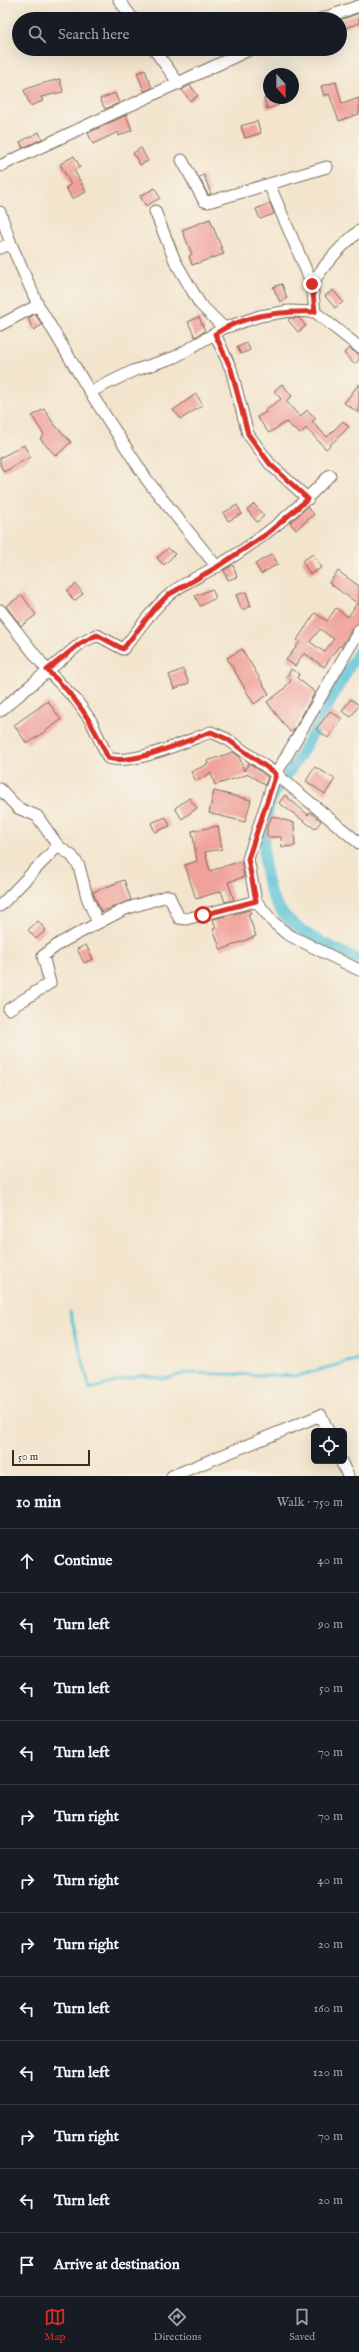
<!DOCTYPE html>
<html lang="en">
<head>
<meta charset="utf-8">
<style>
	:root { --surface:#171b24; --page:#242831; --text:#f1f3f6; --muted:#9ea1a6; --line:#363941; --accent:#d93025 }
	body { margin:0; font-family:"IM FELL English",serif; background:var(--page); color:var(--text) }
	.controls { position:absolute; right:12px; bottom:12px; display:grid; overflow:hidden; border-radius:6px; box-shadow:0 4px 16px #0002 }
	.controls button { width:36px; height:36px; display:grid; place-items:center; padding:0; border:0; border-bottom:1px solid var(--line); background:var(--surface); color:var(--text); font:20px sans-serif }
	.compass { position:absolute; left:263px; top:68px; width:36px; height:36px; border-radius:50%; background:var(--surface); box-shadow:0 4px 16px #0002; rotate:159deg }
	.scale { position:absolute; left:12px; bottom:10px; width:78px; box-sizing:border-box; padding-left:4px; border:2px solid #3b2a1e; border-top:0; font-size:11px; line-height:14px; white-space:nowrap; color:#3b2a1e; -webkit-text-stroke:3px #f7f3e8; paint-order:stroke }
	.stop { position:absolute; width:12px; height:12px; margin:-9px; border:3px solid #d93025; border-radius:50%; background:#fff }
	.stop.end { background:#d93025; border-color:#fff; box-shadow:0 1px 4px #0008 }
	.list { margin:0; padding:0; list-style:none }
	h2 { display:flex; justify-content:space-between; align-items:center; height:52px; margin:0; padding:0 16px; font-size:17px }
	h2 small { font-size:13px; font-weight:400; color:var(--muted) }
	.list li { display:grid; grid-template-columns:26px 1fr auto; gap:12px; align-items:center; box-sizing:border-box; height:64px; padding:0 16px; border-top:1px solid var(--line) }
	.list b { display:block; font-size:15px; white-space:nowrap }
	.list em { font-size:13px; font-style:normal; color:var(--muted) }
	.icon { flex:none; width:22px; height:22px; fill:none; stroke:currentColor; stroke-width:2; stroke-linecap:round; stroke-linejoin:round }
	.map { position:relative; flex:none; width:359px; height:1476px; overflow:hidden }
	.search { position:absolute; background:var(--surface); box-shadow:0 4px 16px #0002; left:12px; right:12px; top:12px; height:44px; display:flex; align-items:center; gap:10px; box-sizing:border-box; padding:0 14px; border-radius:22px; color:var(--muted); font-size:15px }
	.sheet { height:820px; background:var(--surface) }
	nav { display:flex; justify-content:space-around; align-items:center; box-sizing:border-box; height:56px; border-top:1px solid var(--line); background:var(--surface); font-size:11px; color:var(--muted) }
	nav a { display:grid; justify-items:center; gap:2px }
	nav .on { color:var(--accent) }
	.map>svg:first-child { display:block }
</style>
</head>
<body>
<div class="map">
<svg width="359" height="1476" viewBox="0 0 359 1476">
	<rect width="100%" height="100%" fill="#f7f3e8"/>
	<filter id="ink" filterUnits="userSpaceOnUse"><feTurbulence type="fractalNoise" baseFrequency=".025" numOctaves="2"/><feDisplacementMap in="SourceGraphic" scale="8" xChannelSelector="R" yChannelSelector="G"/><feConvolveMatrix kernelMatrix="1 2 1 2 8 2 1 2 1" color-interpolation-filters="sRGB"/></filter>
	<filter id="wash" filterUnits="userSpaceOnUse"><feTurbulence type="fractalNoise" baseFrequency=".012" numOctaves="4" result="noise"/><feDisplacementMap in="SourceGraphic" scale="16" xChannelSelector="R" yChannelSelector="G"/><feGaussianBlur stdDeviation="0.9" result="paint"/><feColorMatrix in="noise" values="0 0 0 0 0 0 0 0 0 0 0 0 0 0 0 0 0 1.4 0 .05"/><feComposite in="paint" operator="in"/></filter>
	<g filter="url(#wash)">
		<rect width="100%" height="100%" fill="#f3e5cd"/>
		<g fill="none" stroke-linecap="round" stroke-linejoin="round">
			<path stroke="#5ac3d7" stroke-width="3" d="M 70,1312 L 90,1389 L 141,1375 L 164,1379 L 186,1373 L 297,1376 L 359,1359"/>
			<path stroke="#5ac3d7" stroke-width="11" d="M 359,651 C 338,686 320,722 299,757 C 291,771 279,784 272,798 C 261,823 261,878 275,902 C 293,933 329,945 359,960"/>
		</g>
		<g id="blocks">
			<path fill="#f0a19a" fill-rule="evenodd" d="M 359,13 L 359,23 L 342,29 L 340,20 Z
				M 145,70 L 152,88 L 144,91 L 137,73 Z
				M 60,79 L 63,92 L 41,97 L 43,101 L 30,106 L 24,90 L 37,85 Z
				M 336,82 L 342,104 L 359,98 L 359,114 L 339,121 L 329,94 L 324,96 L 321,86 Z
				M 190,85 L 198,96 L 190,101 L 182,90 Z
				M 115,93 L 119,103 L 105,109 L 100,99 Z
				M 264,98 L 277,98 L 279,105 L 267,109 Z
				M 126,115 L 132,130 L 119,136 L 118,132 L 93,144 L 88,133 Z
				M 257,121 L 261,133 L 245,138 L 241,126 Z
				M 39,132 L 42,139 L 23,148 L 20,142 Z
				M 141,148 L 148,161 L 140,165 L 133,153 Z
				M 74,156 L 80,167 L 74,170 L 86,192 L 72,199 L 66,187 L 71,185 L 60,164 Z
				M 204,175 L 211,194 L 208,195 L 199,177 Z
				M 155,188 L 160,198 L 146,206 L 140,196 Z
				M 270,203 L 274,214 L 260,219 L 256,209 Z
				M 210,219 L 224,254 L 192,265 L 189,256 L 192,254 L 182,230 Z
				M 282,284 L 287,298 L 280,302 L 273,287 Z
				M 333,290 L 343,302 L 335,308 L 325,296 Z
				M 35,314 L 42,325 L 33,330 L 28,318 Z
				M 199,317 L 205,331 L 195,337 L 188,322 Z
				M 290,318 L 299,318 L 306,326 L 298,332 L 288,320 Z
				M 247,343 L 250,350 L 241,354 L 237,347 Z
				M 349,348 L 359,355 L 359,360 L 354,364 L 344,353 Z
				M 282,384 L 292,396 L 286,401 L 300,417 L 307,410 L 316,418 L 312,422 L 327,437 L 343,421 L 349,427 L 326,449 L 306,428 L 300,434 L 286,422 L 269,433 L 257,417 L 266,412 L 265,410 L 281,399 L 274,391 Z
				M 359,384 L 359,413 L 344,403 Z
				M 196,394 L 203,405 L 181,419 L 173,410 Z
				M 44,409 L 54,424 L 71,442 L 56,456 L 40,439 L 44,435 L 32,416 Z
				M 24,445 L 30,457 L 4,472 L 0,465 L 0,458 Z
				M 254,504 L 264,516 L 257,522 L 247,510 Z
				M 237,505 L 242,514 L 228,521 L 223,513 Z
				M 307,507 L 314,514 L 296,530 L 290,523 Z
				M 168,548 L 175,554 L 164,565 L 157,558 Z
				M 272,554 L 278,564 L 261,574 L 255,564 Z
				M 313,554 L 321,568 L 310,574 L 302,561 Z
				M 233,565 L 237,577 L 228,580 L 224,570 Z
				M 338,571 L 359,586 L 359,623 L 353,627 L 341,647 L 339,646 L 324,667 L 304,653 L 295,666 L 286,660 L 300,642 L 297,640 L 315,613 L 327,621 L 336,608 L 348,617 L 357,603 L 329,583 ZM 320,629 L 334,639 L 324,652 L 310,642 Z
				M 76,584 L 83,594 L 74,601 L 67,591 Z
				M 212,589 L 216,598 L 200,606 L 195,596 Z
				M 246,592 L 251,606 L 242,610 L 236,595 Z
				M 22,595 L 36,615 L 21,626 L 6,606 Z
				M 242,649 L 269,694 L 254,704 L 227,658 Z
				M 183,669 L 189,683 L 174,689 L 169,675 Z
				M 291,669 L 299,674 L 297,678 L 315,692 L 294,730 L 290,732 L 267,702 L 283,690 L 291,680 L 287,677 Z
				M 351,699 L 359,705 L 351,717 L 342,711 Z
				M 48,701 L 61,720 L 27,744 L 14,725 Z
				M 330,711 L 342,719 L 328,738 L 316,729 Z
				M 233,752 L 239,756 L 244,771 L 249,763 L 268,777 L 265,785 L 249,774 L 215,785 L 211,773 L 196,781 L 191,772 L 208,764 L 207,761 Z
				M 315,767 L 335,779 L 325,794 L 306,781 Z
				M 214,791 L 251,800 L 245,822 L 209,813 Z
				M 285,795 L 308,815 L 310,812 L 321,821 L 315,829 L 279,803 Z
				M 189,798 L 197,808 L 182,819 L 175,808 Z
				M 272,816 L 294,823 L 295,846 L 282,847 L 281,837 L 267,837 L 267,827 Z
				M 166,817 L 170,826 L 155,832 L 151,823 Z
				M 218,826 L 222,849 L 205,852 L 210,871 L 241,861 L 244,877 L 228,882 L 234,900 L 225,902 L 221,891 L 196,899 L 185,865 L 197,861 L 192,831 Z
				M 124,880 L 131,900 L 101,912 L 93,892 Z
				M 249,910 L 251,913 L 248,914 L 256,936 L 221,950 L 213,929 L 216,928 L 213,919 Z
				M 38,921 L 46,930 L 36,939 L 28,930 Z
				M 86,945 L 93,959 L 84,963 L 77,949 Z"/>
		</g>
	</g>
	<g filter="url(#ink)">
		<use href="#blocks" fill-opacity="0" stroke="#7b6b5b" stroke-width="1"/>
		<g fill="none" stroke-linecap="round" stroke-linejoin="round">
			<g stroke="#7b6b5b" stroke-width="13">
				<path id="minor" d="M 119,0 L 133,19
					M 321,19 L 359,6
					M 154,49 L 179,84
					M 182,160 L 204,201 L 208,202 L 327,167
					M 0,166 L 251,49
					M 269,184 L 312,284 L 315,312
					M 155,211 L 175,261 L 200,304 L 224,328
					M 0,212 L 11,244 L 0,248
					M 11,244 L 38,305 L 90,392 L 147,480 L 217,567
					M 312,284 C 325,263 340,247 359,231
					M 0,325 L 38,305
					M 215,334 L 231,369 L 248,434 L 270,464 L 308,499
					M 90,392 L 133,371 L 175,357 L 224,328 L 260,316 L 289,311 L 315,312 L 359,347
					M 0,610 L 47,670 L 76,700 L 91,721 L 108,758 C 133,766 186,741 211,732 L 227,739 L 276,774 L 359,843
					M 359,631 L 276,774 L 248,859 L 256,901 L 273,922 L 287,934 L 359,970
					M 0,711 L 81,643 L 97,635 L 123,649 C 138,631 150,611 168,596 C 182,583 201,576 217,566 C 259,542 297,510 330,475
					M 0,789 L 18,808 L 37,816 L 58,846 L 72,856 L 79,866 L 87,897 L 98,923
					M 0,906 L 58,846
					M 9,1009 L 50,983 L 43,956 L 60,943 L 125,909 L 167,896 L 169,896 L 179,918 L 186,919 L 256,901
					M 341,1461 L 348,1476
					M 172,1476 L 321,1415 L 328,1431"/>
			</g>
			<use href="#minor" stroke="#fff" stroke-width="11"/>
		</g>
	</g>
	<g fill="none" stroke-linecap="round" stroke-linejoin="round" filter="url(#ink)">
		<path stroke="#d93025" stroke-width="5" d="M 203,915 L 256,901 L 248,859 L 276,774 L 227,739 L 211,732 C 185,741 133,766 108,758 C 91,720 78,699 47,670 L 81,643 L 97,635 L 123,649 L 155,608 L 168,595 L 217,567 L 268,533 L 308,499 L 270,464 L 248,434 L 231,369 L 215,334 C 243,315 282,311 315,312 L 312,284"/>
	</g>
</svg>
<div class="controls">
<button><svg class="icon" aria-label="locate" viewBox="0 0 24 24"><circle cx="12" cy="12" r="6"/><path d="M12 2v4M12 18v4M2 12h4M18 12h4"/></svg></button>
</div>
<svg class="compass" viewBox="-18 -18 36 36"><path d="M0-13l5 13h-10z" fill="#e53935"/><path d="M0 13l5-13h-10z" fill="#9ea1a6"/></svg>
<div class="scale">50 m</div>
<div class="stop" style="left:203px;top:915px"></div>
<div class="stop end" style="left:312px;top:284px"></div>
<div class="search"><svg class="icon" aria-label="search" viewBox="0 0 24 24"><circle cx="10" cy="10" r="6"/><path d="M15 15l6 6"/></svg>Search here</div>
</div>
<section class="sheet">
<h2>10 min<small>Walk · 750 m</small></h2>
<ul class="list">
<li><svg class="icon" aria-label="ahead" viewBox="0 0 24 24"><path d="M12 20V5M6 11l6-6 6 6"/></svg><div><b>Continue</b></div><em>40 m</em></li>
<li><svg class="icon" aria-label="left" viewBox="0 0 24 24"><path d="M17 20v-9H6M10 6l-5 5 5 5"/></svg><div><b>Turn left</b></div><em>90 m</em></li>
<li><svg class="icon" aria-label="left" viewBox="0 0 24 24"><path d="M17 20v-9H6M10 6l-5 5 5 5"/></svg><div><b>Turn left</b></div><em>50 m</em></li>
<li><svg class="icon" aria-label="left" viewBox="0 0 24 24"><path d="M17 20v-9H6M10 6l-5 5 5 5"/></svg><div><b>Turn left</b></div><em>70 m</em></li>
<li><svg class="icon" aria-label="right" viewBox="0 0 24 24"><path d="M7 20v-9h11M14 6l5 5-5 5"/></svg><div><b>Turn right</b></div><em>70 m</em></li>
<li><svg class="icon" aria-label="right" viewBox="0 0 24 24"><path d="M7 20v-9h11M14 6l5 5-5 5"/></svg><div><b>Turn right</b></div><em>40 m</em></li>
<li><svg class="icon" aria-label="right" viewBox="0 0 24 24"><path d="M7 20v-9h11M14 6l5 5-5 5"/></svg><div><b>Turn right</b></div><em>20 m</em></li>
<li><svg class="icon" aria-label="left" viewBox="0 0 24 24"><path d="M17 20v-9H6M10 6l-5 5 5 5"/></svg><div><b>Turn left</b></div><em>160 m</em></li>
<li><svg class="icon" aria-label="left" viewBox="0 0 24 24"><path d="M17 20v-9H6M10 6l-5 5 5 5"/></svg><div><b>Turn left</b></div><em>120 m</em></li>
<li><svg class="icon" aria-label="right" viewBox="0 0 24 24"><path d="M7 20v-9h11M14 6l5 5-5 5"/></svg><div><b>Turn right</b></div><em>70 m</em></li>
<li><svg class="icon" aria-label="left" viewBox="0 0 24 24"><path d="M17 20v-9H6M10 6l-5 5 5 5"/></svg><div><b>Turn left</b></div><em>20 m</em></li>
<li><svg class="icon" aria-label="arrive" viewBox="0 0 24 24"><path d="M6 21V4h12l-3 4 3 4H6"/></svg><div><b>Arrive at destination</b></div></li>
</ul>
</section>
<nav>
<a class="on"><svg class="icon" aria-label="map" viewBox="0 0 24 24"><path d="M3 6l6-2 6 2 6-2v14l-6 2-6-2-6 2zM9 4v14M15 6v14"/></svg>Map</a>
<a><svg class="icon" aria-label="directions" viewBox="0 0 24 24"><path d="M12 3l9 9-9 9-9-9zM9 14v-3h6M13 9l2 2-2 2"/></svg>Directions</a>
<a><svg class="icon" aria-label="saved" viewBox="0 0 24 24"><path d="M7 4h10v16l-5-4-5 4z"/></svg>Saved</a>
</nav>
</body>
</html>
